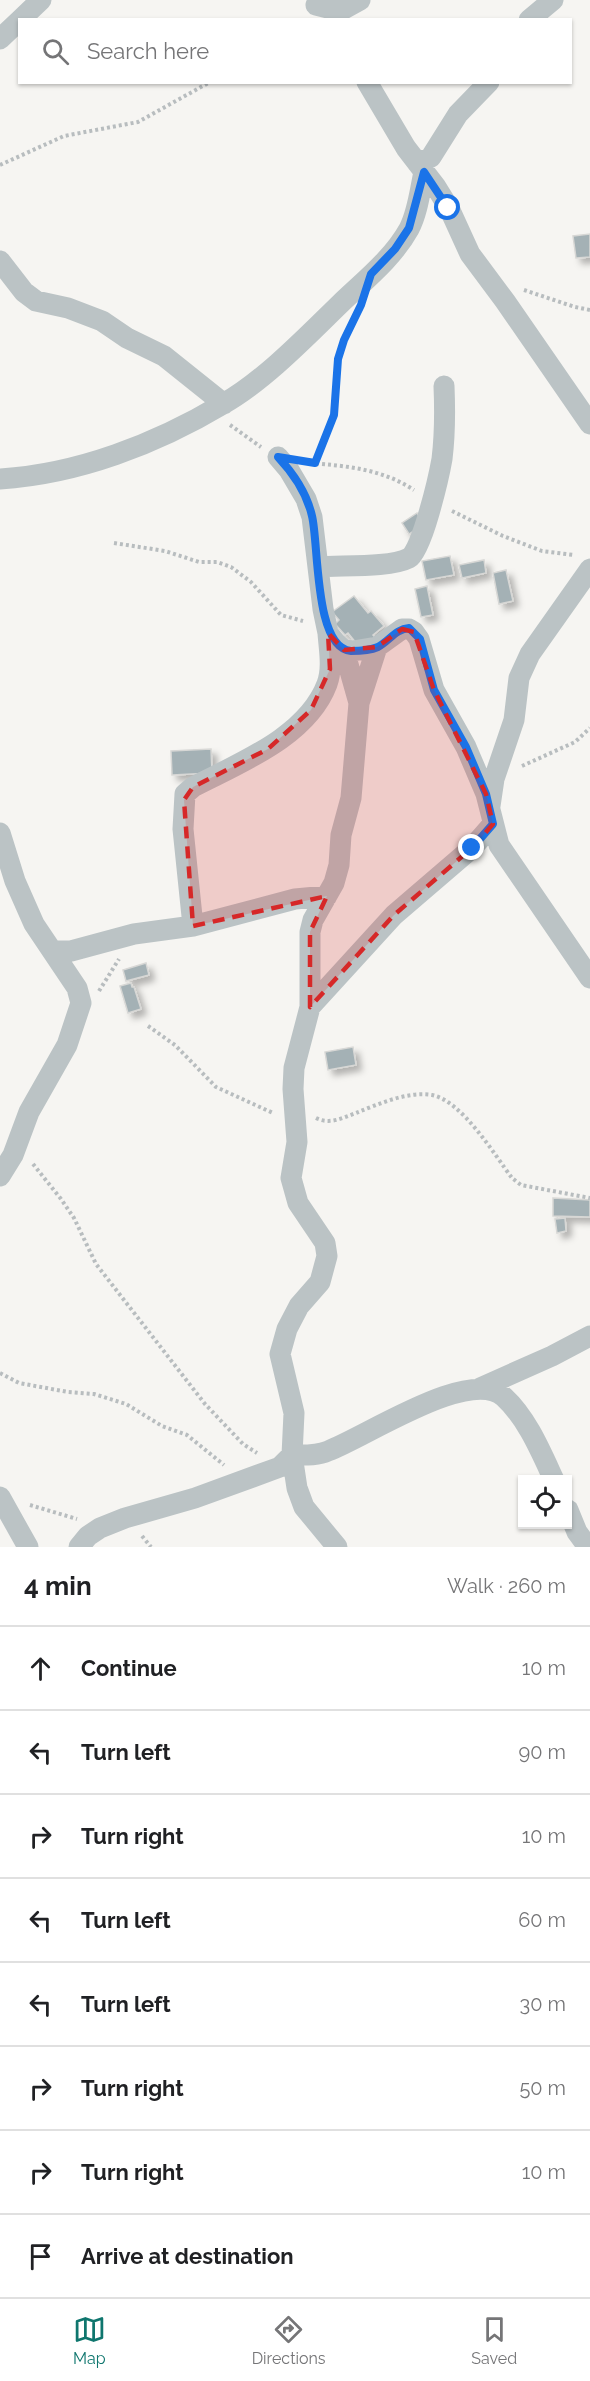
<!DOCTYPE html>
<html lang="en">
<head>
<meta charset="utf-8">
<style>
	:root { --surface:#fff; --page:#f6f6f6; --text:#202124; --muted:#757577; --line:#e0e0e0; --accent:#0f766e }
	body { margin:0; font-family:Raleway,sans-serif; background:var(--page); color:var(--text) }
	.controls { position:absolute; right:18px; bottom:18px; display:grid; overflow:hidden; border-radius:0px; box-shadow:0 2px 4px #0004 }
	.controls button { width:54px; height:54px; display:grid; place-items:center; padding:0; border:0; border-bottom:2px solid var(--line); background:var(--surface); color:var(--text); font:30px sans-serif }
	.stop { position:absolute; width:18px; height:18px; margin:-14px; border:4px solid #1a73e8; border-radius:50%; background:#fff }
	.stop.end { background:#1a73e8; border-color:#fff; box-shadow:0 2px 6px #0008 }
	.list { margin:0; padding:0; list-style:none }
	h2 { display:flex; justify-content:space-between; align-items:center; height:78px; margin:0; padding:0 24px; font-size:26px }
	h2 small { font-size:20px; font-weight:400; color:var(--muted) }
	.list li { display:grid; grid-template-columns:39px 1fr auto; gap:18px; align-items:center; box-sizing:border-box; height:84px; padding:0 24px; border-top:2px solid var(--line) }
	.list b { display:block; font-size:22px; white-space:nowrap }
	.list em { font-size:20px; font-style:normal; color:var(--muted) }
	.icon { flex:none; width:33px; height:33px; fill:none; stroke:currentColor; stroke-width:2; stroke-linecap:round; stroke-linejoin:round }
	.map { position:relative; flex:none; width:590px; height:1547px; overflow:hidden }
	.search { position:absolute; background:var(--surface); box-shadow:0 2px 4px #0004; left:18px; right:18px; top:18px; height:66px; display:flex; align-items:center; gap:15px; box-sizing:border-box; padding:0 21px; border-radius:0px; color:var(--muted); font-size:22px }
	.sheet { height:750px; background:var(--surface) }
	nav { display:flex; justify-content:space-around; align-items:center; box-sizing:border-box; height:84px; border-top:2px solid var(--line); background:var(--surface); font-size:16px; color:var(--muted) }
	nav a { display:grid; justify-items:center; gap:3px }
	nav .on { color:var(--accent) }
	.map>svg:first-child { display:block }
</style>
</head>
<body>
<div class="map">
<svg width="590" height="1547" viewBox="0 0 590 1547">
	<defs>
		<filter id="shadow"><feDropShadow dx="5.5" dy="5.5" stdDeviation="3" flood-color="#0004"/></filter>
	</defs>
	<rect width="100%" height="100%" fill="#f6f5f2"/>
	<path fill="#a4b1b5" stroke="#d7d7d5" stroke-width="1.5" filter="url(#shadow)" d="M 590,234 L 590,257 L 576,258 L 573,236 Z
		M 417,513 L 424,524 L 409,534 L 402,523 Z
		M 450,556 L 454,575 L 426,580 L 422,561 Z
		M 484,560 L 486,573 L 462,578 L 459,565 Z
		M 506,570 L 513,601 L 499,604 L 493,573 Z
		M 427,586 L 433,615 L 421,617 L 415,589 Z
		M 354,596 L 368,613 L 371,611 L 384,626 L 373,635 L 379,641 L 361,649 L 348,633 L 345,635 L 335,624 L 339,620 L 332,612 Z
		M 211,749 L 212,773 L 172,775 L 171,751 Z
		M 146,963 L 149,975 L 126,981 L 123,970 Z
		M 131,983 L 132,987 L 134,987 L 141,1009 L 128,1013 L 120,986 Z
		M 353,1047 L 356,1065 L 328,1070 L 325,1052 Z
		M 553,1198 L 590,1200 L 590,1217 L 553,1216 Z
		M 565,1218 L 566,1231 L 557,1233 L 555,1219 Z"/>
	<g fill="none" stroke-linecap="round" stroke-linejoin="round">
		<path stroke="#b8bdbf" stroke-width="4" stroke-dasharray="3 3" stroke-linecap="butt" d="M 0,165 L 64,136 L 138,122 L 210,82
			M 524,290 L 575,307 L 590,310
			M 230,425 L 261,447
			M 310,463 C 347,466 382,469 414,490
			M 315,463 L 334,415 L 338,359 L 351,324
			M 452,511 L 503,536 L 542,551 L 574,555
			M 114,543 L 165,551 L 199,562 L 217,562 L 231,567 L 251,582 L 281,615 L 303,621
			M 522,766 L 575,742 L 590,728
			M 99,991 L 119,959
			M 148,1026 L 175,1045 L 216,1087 L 273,1113
			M 316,1118 C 330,1125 342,1118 356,1113 C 378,1104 408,1091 432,1095 C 462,1101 494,1154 512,1178 L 521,1185 L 590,1198
			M 33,1164 L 61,1199 L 74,1218 L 96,1264 L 205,1404 L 243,1444 L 257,1453
			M 0,1373 L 19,1383 L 68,1392 L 94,1394 L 126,1404 L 162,1426 L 187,1435 L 224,1465
			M 30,1505 L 77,1519
			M 142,1536 L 151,1547"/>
		<path stroke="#bbc3c5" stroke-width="21" d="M 316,5 L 340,11 L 360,0
			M 20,20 L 41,0
			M 529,20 L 553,0
			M 0,39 L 20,20
			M 367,82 L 406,148 L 436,187 L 449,208 L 470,254 L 505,301 L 590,424
			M 418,164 L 431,157 L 458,114 L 489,82
			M 0,261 L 24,292 L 36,301 L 68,308 L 102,321 L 127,338 L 164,356 L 224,404
			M 278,457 L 289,470 L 306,499 L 312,517 L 323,609 L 328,633 L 335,642 L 344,650 L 353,651 L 377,647 L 402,629 L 409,629 L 414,632 L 419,639 L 434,690 L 466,747 L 486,794 L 499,845 L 590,978
			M 0,479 C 78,474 156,444 223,404 C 264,381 307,336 341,303 C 364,281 393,258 409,229 C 418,212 420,190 424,172
			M 318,567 C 341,565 390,568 409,558 C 422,551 439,476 442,459 C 445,435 445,410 444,386
			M 344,650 L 359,703
			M 490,806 L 494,779 L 514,720 L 519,678 L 530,654 L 590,569
			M 0,833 L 15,881 L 34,924 L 77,988 L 81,1003 L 67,1045 L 29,1112 L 13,1155 L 0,1176
			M 193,926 L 183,829 L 185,794 L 193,787 C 239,763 307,737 327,684 C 333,668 329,649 328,633
			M 53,951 L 71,951 L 134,934 L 193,926 L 295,899 L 327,896
			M 310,1007 L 394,915 L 472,848 L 493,824
			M 480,1388 L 552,1356 L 590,1336
			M 0,1497 L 28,1547
			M 568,1510 L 577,1532 L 588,1547
			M 79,1547 L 88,1536 L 100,1528 L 125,1518 L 195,1498 L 280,1467 L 292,1455 C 303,1455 317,1456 328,1451 C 366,1437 470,1366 504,1397 C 527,1418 541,1452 554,1480
			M 337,1547 L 304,1507 L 297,1488 L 292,1455 L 294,1413 L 280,1354 L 287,1329 L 299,1306 L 320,1282 L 327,1256 L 325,1243 L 298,1203 L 291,1178 L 297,1142 L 293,1089 L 294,1068 L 310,1007 L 310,932 L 313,920 L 334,883 L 339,865 L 341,835 L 351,798 L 359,703 L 377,647"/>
	</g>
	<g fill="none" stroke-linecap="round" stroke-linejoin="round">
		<path stroke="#1a73e8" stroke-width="8" d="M 448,208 L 424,172 L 409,228 L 395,249 L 371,274 L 361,305 L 344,340 L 338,359 L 334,415 L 315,463 L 278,457 C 293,473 307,494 312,516 C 319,544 314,648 351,651 C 359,651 371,650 378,647 C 389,641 396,629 409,628 L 420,639 L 434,690 L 466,747 L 486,794 L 493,824 L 472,848"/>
	</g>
	<path fill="#d62828" fill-opacity="0.2" stroke="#d62828" stroke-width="4.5" stroke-dasharray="12 8" stroke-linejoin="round" d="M 402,629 L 414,632 L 434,690 L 486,794 L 493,824 L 472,848 L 394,915 L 310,1007 L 310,932 L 327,896 L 193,926 L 184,800 L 193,787 L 268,749 L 311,710 L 330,669 L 328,633 L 344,650 L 377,647 Z"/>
</svg>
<div class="controls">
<button><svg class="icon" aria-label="locate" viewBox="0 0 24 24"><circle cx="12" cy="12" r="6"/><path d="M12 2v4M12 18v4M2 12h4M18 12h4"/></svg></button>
</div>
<div class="stop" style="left:448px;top:208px"></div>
<div class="stop end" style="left:472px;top:848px"></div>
<div class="search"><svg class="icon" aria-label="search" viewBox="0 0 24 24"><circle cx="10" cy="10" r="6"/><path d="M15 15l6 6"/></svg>Search here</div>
</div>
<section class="sheet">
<h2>4 min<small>Walk · 260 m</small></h2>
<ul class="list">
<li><svg class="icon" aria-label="ahead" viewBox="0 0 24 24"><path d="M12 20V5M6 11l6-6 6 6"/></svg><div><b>Continue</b></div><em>10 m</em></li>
<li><svg class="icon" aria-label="left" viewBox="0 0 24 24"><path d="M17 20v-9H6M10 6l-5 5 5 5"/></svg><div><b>Turn left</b></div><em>90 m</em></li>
<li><svg class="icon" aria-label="right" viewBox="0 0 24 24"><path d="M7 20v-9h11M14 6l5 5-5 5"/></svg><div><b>Turn right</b></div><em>10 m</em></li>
<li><svg class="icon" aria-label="left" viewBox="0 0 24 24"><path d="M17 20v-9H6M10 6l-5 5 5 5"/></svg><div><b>Turn left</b></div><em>60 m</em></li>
<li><svg class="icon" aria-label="left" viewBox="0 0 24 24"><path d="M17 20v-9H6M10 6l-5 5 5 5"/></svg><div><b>Turn left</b></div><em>30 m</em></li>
<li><svg class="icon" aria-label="right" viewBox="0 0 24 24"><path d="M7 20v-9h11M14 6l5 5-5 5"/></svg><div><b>Turn right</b></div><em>50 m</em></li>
<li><svg class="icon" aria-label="right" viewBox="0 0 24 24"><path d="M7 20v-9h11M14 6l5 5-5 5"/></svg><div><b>Turn right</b></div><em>10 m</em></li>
<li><svg class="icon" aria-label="arrive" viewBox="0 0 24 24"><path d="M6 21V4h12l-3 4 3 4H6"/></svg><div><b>Arrive at destination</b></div></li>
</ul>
</section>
<nav>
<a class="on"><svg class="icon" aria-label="map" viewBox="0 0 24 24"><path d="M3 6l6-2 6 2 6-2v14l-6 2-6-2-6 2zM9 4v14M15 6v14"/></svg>Map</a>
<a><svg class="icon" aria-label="directions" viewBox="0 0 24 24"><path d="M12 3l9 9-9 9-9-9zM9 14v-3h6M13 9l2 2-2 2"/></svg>Directions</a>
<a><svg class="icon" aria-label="saved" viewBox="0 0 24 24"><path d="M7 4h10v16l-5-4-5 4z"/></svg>Saved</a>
</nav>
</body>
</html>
